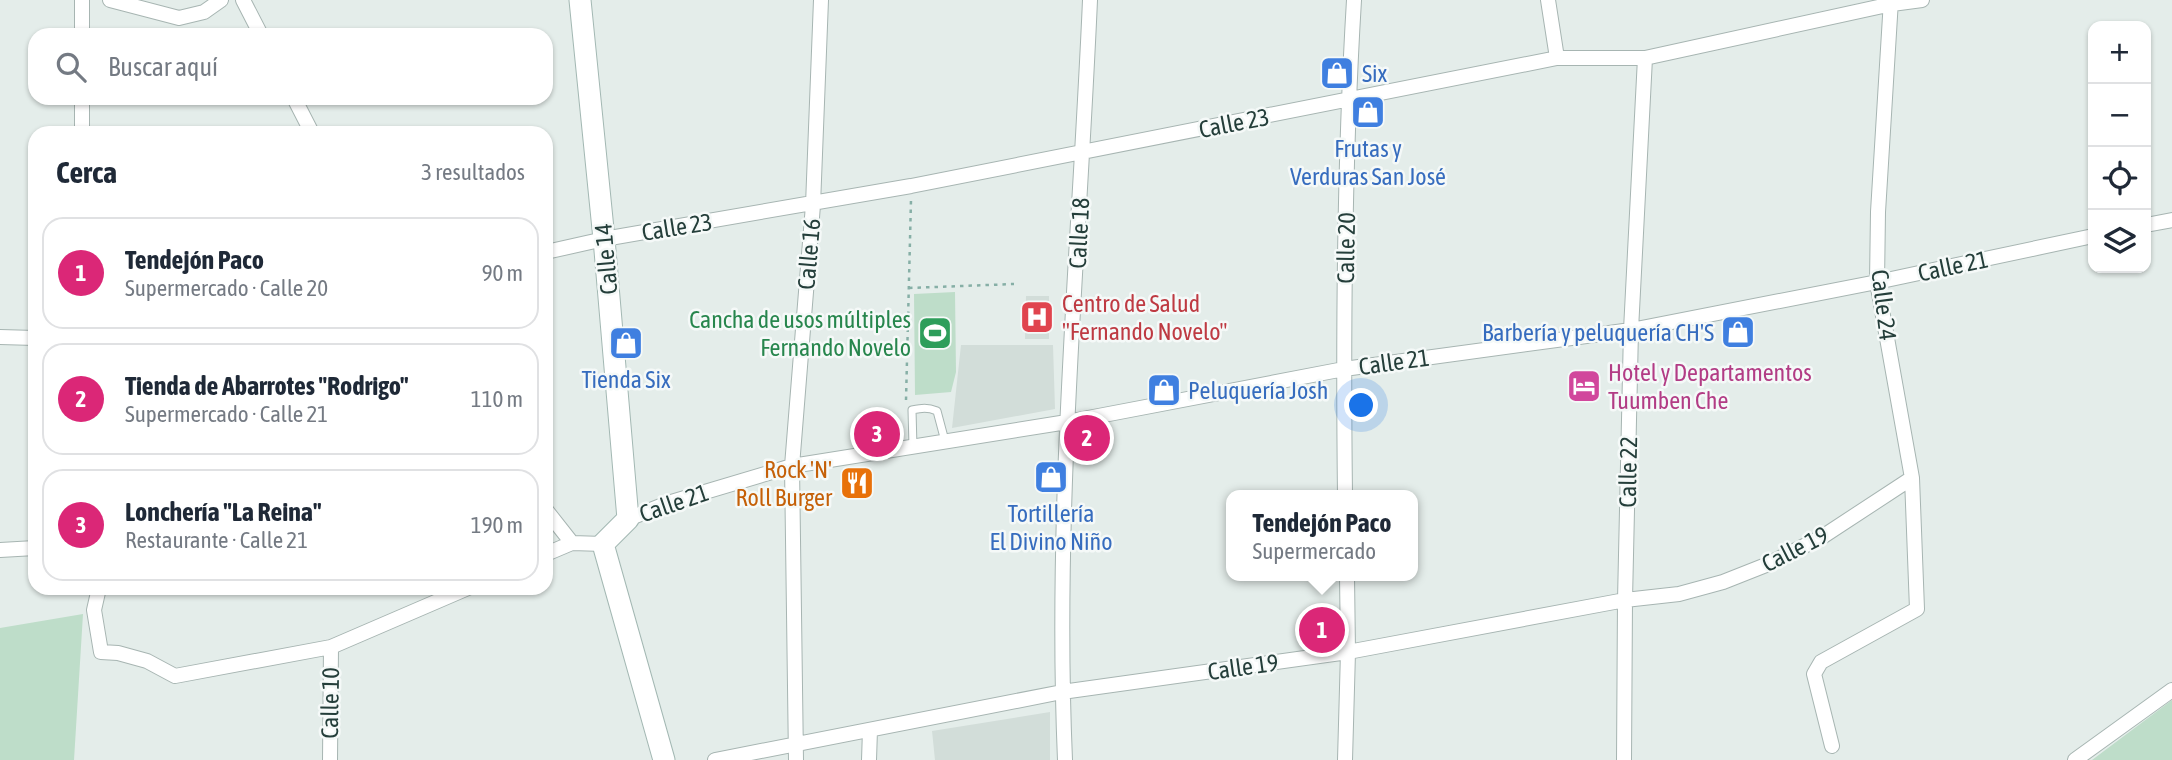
<!DOCTYPE html>
<html lang="es">
<head>
<meta charset="utf-8">
<style>
	:root { --surface:#fff; --page:#f2f2f3; --text:#1f2937; --muted:#747a83; --line:#e0e1e3; --accent:#db2777 }
	body { margin:0; font-family:"Asap Condensed",sans-serif; background:var(--page); color:var(--text) }
	.controls { position:absolute; right:21px; top:21px; display:grid; overflow:hidden; border-radius:14px; box-shadow:0 2px 5px #0004 }
	.controls button { width:63px; height:63px; display:grid; place-items:center; padding:0; border:0; border-bottom:2px solid var(--line); background:var(--surface); color:var(--text); font:35px sans-serif }
	.you { position:absolute; left:1362px; top:406px; width:24px; height:24px; margin:-18px; border:5px solid #fff; border-radius:50%; background:#1a73e8; box-shadow:0 0 0 10px #1a73e833 }
	.badge { display:grid; place-items:center; width:46px; height:46px; border-radius:50%; background:var(--accent); color:#fff; font-size:23px; font-weight:700 }
	.pin { position:absolute; translate:-50% -50%; border:4px solid #fff; box-shadow:0 2px 7px #0006 }
	.popup { position:absolute; left:1226px; top:490px; width:192px; height:91px; box-sizing:border-box; display:grid; place-content:center; border-radius:14px; background:var(--surface); filter:drop-shadow(0 2px 5px #0005); font-size:23px; white-space:nowrap; color:var(--muted) }
	.popup b { font-size:26px; color:var(--text) }
	.popup::after { content:''; position:absolute; left:50%; top:100%; margin-left:-14px; border:14px solid transparent; border-top-color:var(--surface) }
	.list { margin:0; padding:0; list-style:none }
	h2 { display:flex; justify-content:space-between; align-items:center; height:91px; margin:0; padding:0 28px; font-size:30px }
	h2 small { font-size:23px; font-weight:400; color:var(--muted) }
	.list li { display:grid; grid-template-columns:46px 1fr auto; gap:21px; align-items:center; box-sizing:border-box; height:112px; margin:0 14px 14px; padding:0 14px; border:2px solid var(--line); border-radius:21px }
	.list b { display:block; font-size:26px; white-space:nowrap }
	.list p { margin:0; font-size:23px; white-space:nowrap; color:var(--muted) }
	.list em { font-size:23px; font-style:normal; color:var(--muted) }
	.icon { flex:none; width:38px; height:38px; fill:none; stroke:currentColor; stroke-width:2; stroke-linecap:round; stroke-linejoin:round }
	.map { position:relative; flex:none; width:2172px; height:760px; overflow:hidden }
	.search { position:absolute; background:var(--surface); box-shadow:0 2px 5px #0004; left:28px; top:28px; width:525px; height:77px; display:flex; align-items:center; gap:18px; box-sizing:border-box; padding:0 24px; border-radius:21px; color:var(--muted); font-size:26px }
	.panel { position:absolute; background:var(--surface); box-shadow:0 2px 5px #0004; left:28px; top:126px; width:525px; height:469px; border-radius:21px }
	.map>svg:first-child { display:block }
</style>
</head>
<body>
<div class="map">
<svg width="2172" height="760" viewBox="0 0 2172 760">
	<rect width="100%" height="100%" fill="#e4edea"/>
	<path fill="#d2ddd9" d="M 1026,296 L 1049,296 L 1049,339 L 1025,339 Z
		M 961,345 L 1053,345 L 1055,409 L 952,428 Z
		M 1050,712 L 1050,760 L 935,760 L 932,731 Z"/>
	<path fill="#beddc9" d="M 955,292 L 956,372 L 951,392 L 915,395 L 914,294 Z
		M 83,614 L 74,760 L 0,760 L 0,628 Z
		M 2172,700 L 2172,760 L 2092,760 Z"/>
	<g fill="none" stroke-linecap="round" stroke-linejoin="round">
		<g stroke="#a7b5b2" stroke-width="9">
			<path id="lane" d="M 913,447 L 912,410 C 922,408 927,407 937,411 L 945,441"/>
		</g>
		<g stroke="#a7b5b2" stroke-width="16">
			<path id="street" d="M 82,0 L 82,35
				M 110,0 L 179,18 L 204,12 L 221,0
				M 243,0 L 261,35
				M 1548,0 L 1557,58
				M 82,98 L 82,133
				M 294,98 L 312,133
				M 2146,225 L 2172,220
				M 546,252 L 604,239 L 911,186 L 1557,58 L 1645,58 L 1892,4 L 1922,0
				M 0,337 L 35,338
				M 1345,495 C 1343,330 1344,165 1354,0
				M 546,510 L 572,543
				M 628,519 L 668,503 L 792,466 L 1067,422 L 1344,369 L 1631,330 L 1877,282 L 2093,236
				M 0,550 L 35,548
				M 546,554 L 572,543 L 603,544
				M 99,588 L 94,610 L 101,652 L 118,653 L 147,661 L 175,676 L 331,647 L 468,588
				M 1832,746 L 1814,674 L 1821,662 L 1917,609 L 1912,478 L 1877,282 L 1878,212 L 1891,0
				M 330,760 L 331,647
				M 715,760 L 1062,692 L 1348,652 L 1625,600 L 1679,594 L 1723,582 L 1766,565 L 1822,537 L 1912,478
				M 796,760 L 792,466 L 813,205 L 821,0
				M 869,760 L 870,730
				M 1065,760 C 1054,507 1079,253 1090,0
				M 1345,760 L 1348,652 L 1347,576
				M 1624,760 L 1625,600 L 1631,330 L 1645,58
				M 2075,760 L 2172,690"/>
		</g>
		<g stroke="#a3b8b3" stroke-width="23">
			<path id="secondary" d="M 580,0 L 604,239 L 628,519 L 603,544 L 664,760"/>
		</g>
		<path stroke="#86afa6" stroke-width="2.5" stroke-dasharray="3.5 5" stroke-linecap="butt" d="M 909,288 L 1014,284
			M 906,400 L 911,200"/>
		<use href="#lane" stroke="#fff" stroke-width="7"/>
		<use href="#street" stroke="#fff" stroke-width="14"/>
		<use href="#secondary" stroke="#fff" stroke-width="21"/>
	</g>
	<defs>
		<g id="shop-square" transform="scale(1.75)"><rect x="-9" y="-9" width="18" height="18" rx="4" fill="#3f7fe0" stroke="#f5f9f8"/><path d="M-5-2.5h2.3a2.7 3.5 0 0 1 5.4 0H5L5.5 6h-11ZM-1.5-2.5h3a1.5 2.3 0 0 0-3 0Z" fill="#fff"/></g>
		<g id="hospital-square" transform="scale(1.75)"><rect x="-9" y="-9" width="18" height="18" rx="4" fill="#e0444e" stroke="#f5f9f8"/><path d="M-5-5h3v3.5h4V-5h3V5h-3V1.5h-4V5h-3Z" fill="#fff"/></g>
		<g id="stadium-square" transform="scale(1.75)"><rect x="-9" y="-9" width="18" height="18" rx="4" fill="#2e9e5b" stroke="#f5f9f8"/><path d="M0-5a6.5 5 0 1 0 0 10a6.5 5 0 1 0 0-10ZM-3.5-1.8h7v3.6h-7Z" fill="#fff"/></g>
		<g id="hotel-square" transform="scale(1.75)"><rect x="-9" y="-9" width="18" height="18" rx="4" fill="#d1479c" stroke="#f5f9f8"/><path d="M-6-4.5h1.5V1H6V5H4.5V3h-9V5H-6ZM-4 0a1.8 1.8 0 1 1 3.6 0ZM.5 0V-2.5h3Q6-2.5 6 0Z" fill="#fff"/></g>
		<g id="restaurant-square" transform="scale(1.75)"><rect x="-9" y="-9" width="18" height="18" rx="4" fill="#e8710a" stroke="#f5f9f8"/><path d="M-5-6h1v4h1v-4h1v4h1v-4h1v5L-1.5 .5V6h-2V.5L-5-1ZM5-6V6H3V1.5H1.5Q1.5-4 5-6Z" fill="#fff"/></g>
	</defs>
	<g fill-rule="evenodd">
		<use href="#shop-square" x="1337" y="73"/>
		<use href="#shop-square" x="1368" y="112"/>
		<use href="#hospital-square" x="1037" y="317"/>
		<use href="#shop-square" x="1738" y="332"/>
		<use href="#stadium-square" x="935" y="333"/>
		<use href="#shop-square" x="626" y="343"/>
		<use href="#hotel-square" x="1584" y="386"/>
		<use href="#shop-square" x="1164" y="390"/>
		<use href="#shop-square" x="1051" y="477"/>
		<use href="#restaurant-square" x="857" y="483"/>
	</g>
	<g text-anchor="middle" dominant-baseline="central" stroke-width="5" stroke-linejoin="round" paint-order="stroke">
		<g font-size="24" fill="#366cbe" stroke="#f5f9f8">
			<text x="1362" y="73" text-anchor="start">Six</text>
			<text x="1368" y="148">Frutas y<tspan x="1368" dy="28">Verduras San José</tspan></text>
			<text x="1714" y="332" text-anchor="end">Barbería y peluquería CH'S</text>
			<text x="626" y="379">Tienda Six</text>
			<text x="1188" y="390" text-anchor="start">Peluquería Josh</text>
			<text x="1051" y="513">Tortillería<tspan x="1051" dy="28">El Divino Niño</tspan></text>
		</g>
		<g font-size="24" fill="#243e3a" stroke="#f5f9f8">
			<text transform="translate(1234 123) rotate(-11)">Calle 23</text>
			<text transform="translate(677 227) rotate(-9)">Calle 23</text>
			<text transform="translate(1079 233) rotate(-87)">Calle 18</text>
			<text transform="translate(1346 248) rotate(-89)">Calle 20</text>
			<text transform="translate(809 254) rotate(-85)">Calle 16</text>
			<text transform="translate(606 259) rotate(-95)">Calle 14</text>
			<text transform="translate(1953 266) rotate(-12)">Calle 21</text>
			<text transform="translate(1884 305) rotate(83)">Calle 24</text>
			<text transform="translate(1394 362) rotate(-8)">Calle 21</text>
			<text transform="translate(1628 472) rotate(-89)">Calle 22</text>
			<text transform="translate(674 503) rotate(-19)">Calle 21</text>
			<text transform="translate(1795 549) rotate(-27)">Calle 19</text>
			<text transform="translate(1243 667) rotate(-8)">Calle 19</text>
			<text transform="translate(330 703) rotate(-89)">Calle 10</text>
		</g>
		<g font-size="24" fill="#be3a42" stroke="#f5f9f8" text-anchor="start">
			<text x="1062" y="303">Centro de Salud<tspan x="1062" dy="28">"Fernando Novelo"</tspan></text>
		</g>
		<g font-size="24" fill="#27864d" stroke="#f5f9f8" text-anchor="end">
			<text x="911" y="319">Cancha de usos múltiples<tspan x="911" dy="28">Fernando Novelo</tspan></text>
		</g>
		<g font-size="24" fill="#b23c85" stroke="#f5f9f8" text-anchor="start">
			<text x="1608" y="372">Hotel y Departamentos<tspan x="1608" dy="28">Tuumben Che</tspan></text>
		</g>
		<g font-size="24" fill="#c56008" stroke="#f5f9f8" text-anchor="end">
			<text x="832" y="469">Rock 'N'<tspan x="832" dy="28">Roll Burger</tspan></text>
		</g>
	</g>
</svg>
<div class="controls">
<button>+</button>
<button>−</button>
<button><svg class="icon" aria-label="locate" viewBox="0 0 24 24"><circle cx="12" cy="12" r="6"/><path d="M12 2v4M12 18v4M2 12h4M18 12h4"/></svg></button>
<button><svg class="icon" aria-label="layers" viewBox="0 0 24 24"><path d="M12 4l9 5-9 5-9-5zM3 14l9 5 9-5"/></svg></button>
</div>
<div class="you"></div>
<div class="pin badge" style="left:1322px;top:630px">1</div>
<div class="popup"><b>Tendejón Paco</b>Supermercado</div>
<div class="pin badge" style="left:1087px;top:438px">2</div>
<div class="pin badge" style="left:877px;top:434px">3</div>
<div class="search"><svg class="icon" aria-label="search" viewBox="0 0 24 24"><circle cx="10" cy="10" r="6"/><path d="M15 15l6 6"/></svg>Buscar aquí</div>
<section class="panel">
<h2>Cerca<small>3 resultados</small></h2>
<ul class="list">
<li><span class="badge">1</span><div><b>Tendejón Paco</b><p>Supermercado · Calle 20</p></div><em>90 m</em></li>
<li><span class="badge">2</span><div><b>Tienda de Abarrotes &quot;Rodrigo&quot;</b><p>Supermercado · Calle 21</p></div><em>110 m</em></li>
<li><span class="badge">3</span><div><b>Lonchería &quot;La Reina&quot;</b><p>Restaurante · Calle 21</p></div><em>190 m</em></li>
</ul>
</section>
</div>
</body>
</html>
